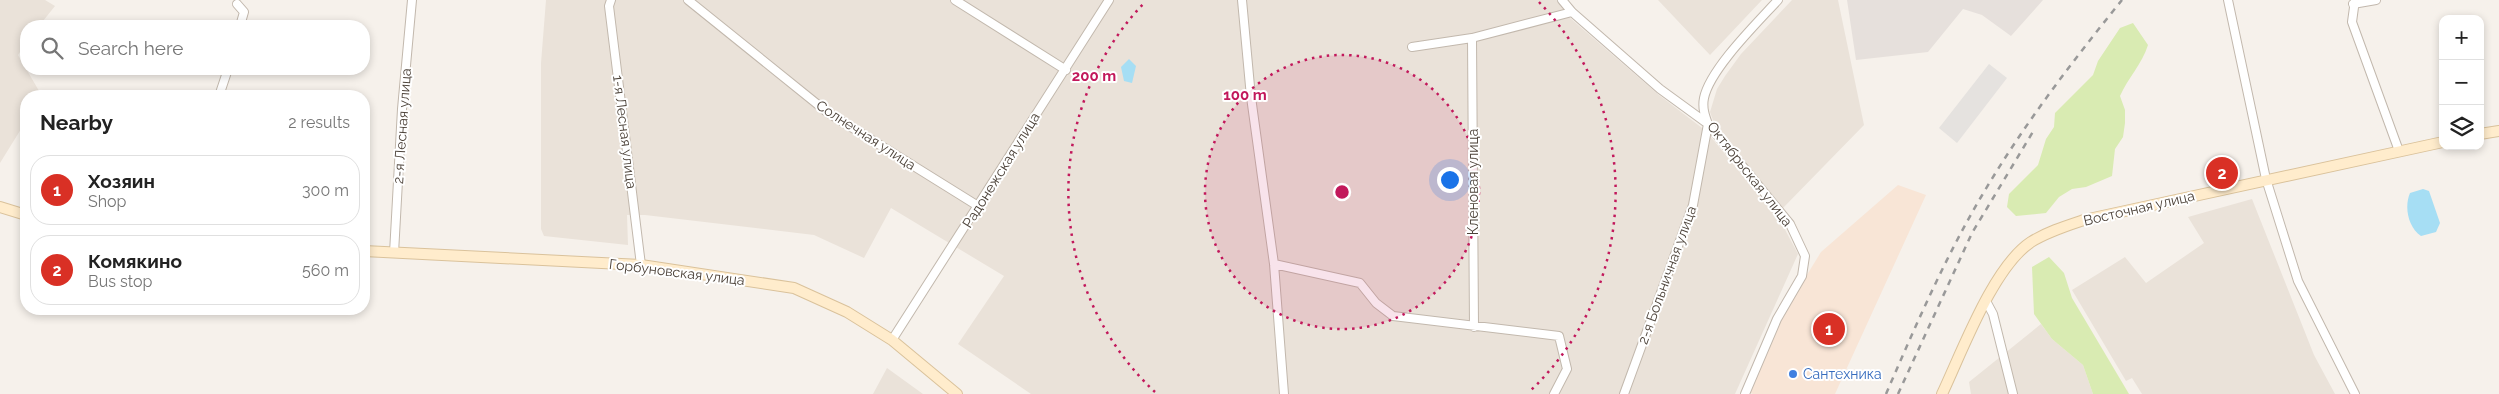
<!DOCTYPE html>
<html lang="en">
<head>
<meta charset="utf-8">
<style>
	:root { --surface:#fff; --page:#f6f6f6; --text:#222; --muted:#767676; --line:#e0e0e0; --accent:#d93025 }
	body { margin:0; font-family:Raleway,sans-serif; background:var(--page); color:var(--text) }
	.controls { position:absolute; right:15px; top:15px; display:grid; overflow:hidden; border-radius:10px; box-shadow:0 2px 8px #0003 }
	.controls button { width:45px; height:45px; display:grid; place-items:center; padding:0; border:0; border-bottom:1px solid var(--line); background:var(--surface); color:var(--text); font:25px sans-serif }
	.you { position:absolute; left:1449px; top:179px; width:18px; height:18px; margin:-12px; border:4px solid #fff; border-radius:50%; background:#1a73e8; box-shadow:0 0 0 8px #1a73e833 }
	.badge { display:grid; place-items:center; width:32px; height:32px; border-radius:50%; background:var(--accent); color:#fff; font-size:16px; font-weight:700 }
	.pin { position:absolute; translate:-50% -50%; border:2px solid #fff; box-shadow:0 1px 5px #0006 }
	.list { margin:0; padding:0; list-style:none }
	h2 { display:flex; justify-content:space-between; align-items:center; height:65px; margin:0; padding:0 20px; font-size:21px }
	h2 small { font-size:16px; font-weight:400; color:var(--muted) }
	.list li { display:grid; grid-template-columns:32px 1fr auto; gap:15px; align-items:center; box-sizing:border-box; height:70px; margin:0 10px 10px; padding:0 10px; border:1px solid var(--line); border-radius:20px }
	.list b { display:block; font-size:19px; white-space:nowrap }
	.list p { margin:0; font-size:16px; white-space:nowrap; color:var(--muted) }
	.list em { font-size:16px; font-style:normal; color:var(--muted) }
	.icon { flex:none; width:28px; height:28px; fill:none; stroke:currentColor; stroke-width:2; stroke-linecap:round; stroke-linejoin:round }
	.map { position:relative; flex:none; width:2499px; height:394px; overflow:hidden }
	.search { position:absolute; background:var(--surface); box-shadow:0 2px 8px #0003; left:20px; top:20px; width:350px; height:55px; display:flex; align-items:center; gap:12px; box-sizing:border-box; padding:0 18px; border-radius:20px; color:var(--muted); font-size:19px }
	.panel { position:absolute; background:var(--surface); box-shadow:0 2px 8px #0003; left:20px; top:90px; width:350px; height:225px; border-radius:20px }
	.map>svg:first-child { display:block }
</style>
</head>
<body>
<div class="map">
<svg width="2499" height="394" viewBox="0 0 2499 394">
	<rect width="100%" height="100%" fill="#f6f1eb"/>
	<path fill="#eae2d9" d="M 0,0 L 45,0 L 55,6 L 39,26 L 26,26 L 26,43 L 18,55 L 42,96 L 26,96 L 26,121 L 0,163 Z
		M 546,0 L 1557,0 L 1570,18 L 1659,95 L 1706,131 L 1781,222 L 1798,254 L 1735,394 L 1031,394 L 958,344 L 1004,276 L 891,208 L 864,258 L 814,235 L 645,215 L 627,215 L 628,245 L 544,236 L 541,229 L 541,63 Z
		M 1658,0 L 1762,0 L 1710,55 Z
		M 1792,0 L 1838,0 L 1864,125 L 1783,208 L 1717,131 L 1710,112 L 1717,89 L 1725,76 L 1741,54 Z
		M 2252,199 L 2314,355 L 2335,394 L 2142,394 L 2132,378 L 2126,381 L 2072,290 L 2125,257 L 2146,283 L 2204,243 L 2188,217 Z
		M 2041,324 L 2052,339 L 2083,365 L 2093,394 L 1971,394 L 1969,382 Z
		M 887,368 L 923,394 L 873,394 Z"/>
	<path fill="#f8e5d6" d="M 1898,185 L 1926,195 L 1835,394 L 1753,394 L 1747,391 L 1770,335 L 1821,252 Z"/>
	<path fill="#e6e0dc" d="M 1847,0 L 2043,0 L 2011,36 L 1982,15 L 1963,9 L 1928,52 L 1856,60 Z"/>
	<path fill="#d9ebb2" d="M 2133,23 L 2148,45 C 2142,64 2128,78 2120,96 L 2125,110 L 2125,123 L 2123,137 L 2115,149 L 2112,176 L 2086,187 L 2072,189 L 2059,197 L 2046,213 L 2016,216 L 2007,207 L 2009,194 L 2038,165 L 2046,139 L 2054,127 L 2055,113 L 2093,75 L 2098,61 L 2120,28 Z
		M 2049,257 L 2064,273 L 2072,298 L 2129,394 L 2093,394 L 2083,365 L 2052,339 L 2034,314 L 2032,267 Z"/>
	<path fill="#e5e2df" d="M 1989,64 L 2007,78 L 1957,143 L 1939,128 Z"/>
	<path fill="#a6def4" d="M 1129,59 L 1136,66 L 1132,83 L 1124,81 L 1121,67 Z
		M 2423,189 L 2429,191 L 2440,223 L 2436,232 L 2421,236 C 2408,227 2404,207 2410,193 Z"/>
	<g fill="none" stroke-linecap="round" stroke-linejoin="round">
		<g stroke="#c2b8ad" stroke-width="10">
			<path id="street" d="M 611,0 L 609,6 L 641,265
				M 688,0 L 827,112 L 978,206
				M 955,0 L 1066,70
				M 1242,0 L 1251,97 L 1274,264 L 1284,394
				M 1562,0 L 1572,12 L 1660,89 L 1708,124 L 1693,205 L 1624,394
				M 2228,0 L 2266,179 L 2298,281 L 2355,394
				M 2355,0 L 2352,22 L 2399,151
				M 237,4 L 244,12 L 240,26
				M 2353,4 L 2376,0
				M 1472,38 L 1474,327
				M 1412,47 L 1472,38 L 1572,12
				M 219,96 L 228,69
				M 394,253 L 402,109 L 412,0
				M 1274,264 L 1360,283 L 1376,303 L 1393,316 L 1559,336 L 1567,369 L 1554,394
				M 1986,301 L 1993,314 L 2013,394
				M 892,340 L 1109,0
				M 1745,394 L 1777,319 L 1802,276 L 1805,256 L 1790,224 L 1708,124 C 1705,116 1702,108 1704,98 C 1710,69 1757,23 1778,0"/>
		</g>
		<g stroke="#dac29b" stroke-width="12">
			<path id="secondary" d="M 2480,134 L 2499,131
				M 0,207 L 26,215
				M 364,251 L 641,265 L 794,288 L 847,312 L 892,340 L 957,394
				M 1942,394 C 1962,352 1993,267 2031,242 C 2047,232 2066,226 2084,220 L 2443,142"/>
		</g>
		<use href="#street" stroke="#fff" stroke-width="8"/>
		<use href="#secondary" stroke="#ffeccc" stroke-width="10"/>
		<path stroke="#999" stroke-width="2.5" stroke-dasharray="6 6" stroke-linecap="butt" d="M 1886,394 C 1915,327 1944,260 1981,197 C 2022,127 2071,63 2122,0
			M 1898,394 L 1972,233 L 2034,130"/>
	</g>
	<circle cx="1342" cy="192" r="137" fill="#c2185b" fill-opacity=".12"/>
	<g fill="none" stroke="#c2185b" stroke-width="2.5" stroke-dasharray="2.5 5">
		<circle cx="1342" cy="192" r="137"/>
		<path d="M1155 392A274 274 0 0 1 1145 2M1539 2A274 274 0 0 1 1529 392"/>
	</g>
	<circle fill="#3f7fe0" stroke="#fff" stroke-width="2" cx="1793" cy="374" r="5"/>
	<g text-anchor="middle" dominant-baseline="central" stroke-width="4" stroke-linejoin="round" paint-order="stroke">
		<g font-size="14" fill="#4b4138" stroke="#fff">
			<text transform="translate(402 126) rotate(-86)">2-я Лесная улица</text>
			<text transform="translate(625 132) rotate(83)">1-я Лесная улица</text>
			<text transform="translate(866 135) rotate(33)">Солнечная улица</text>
			<text transform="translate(1001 170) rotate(-58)">Радонежская улица</text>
			<text transform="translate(1750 174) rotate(52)">Октябрьская улица</text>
			<text transform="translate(1473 182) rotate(-90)">Кленовая улица</text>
			<text transform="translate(2139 208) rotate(-13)">Восточная улица</text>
			<text transform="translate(677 272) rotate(7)">Горбуновская улица</text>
			<text transform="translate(1667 275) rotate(-70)">2-я Больничная улица</text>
		</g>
		<g font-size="14" fill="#366cbe" stroke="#fff" text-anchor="start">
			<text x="1803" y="374">Сантехника</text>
		</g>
	</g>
	<circle cx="1342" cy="192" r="8" fill="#c2185b" stroke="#fff" stroke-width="2.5"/>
	<g font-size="15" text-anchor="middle" font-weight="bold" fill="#c2185b" stroke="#fff" stroke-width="4" stroke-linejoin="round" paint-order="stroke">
		<text x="1094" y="81">200 m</text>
		<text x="1245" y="100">100 m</text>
	</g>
</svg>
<div class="controls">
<button>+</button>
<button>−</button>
<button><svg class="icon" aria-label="layers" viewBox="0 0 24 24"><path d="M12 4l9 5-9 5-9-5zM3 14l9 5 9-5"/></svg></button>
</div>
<div class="you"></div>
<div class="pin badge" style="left:1829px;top:329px">1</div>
<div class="pin badge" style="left:2222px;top:173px">2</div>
<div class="search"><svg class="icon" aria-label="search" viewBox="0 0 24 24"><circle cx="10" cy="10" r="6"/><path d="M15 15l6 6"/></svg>Search here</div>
<section class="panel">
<h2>Nearby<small>2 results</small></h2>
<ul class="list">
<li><span class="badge">1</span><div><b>Хозяин</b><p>Shop</p></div><em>300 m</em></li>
<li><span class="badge">2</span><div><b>Комякино</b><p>Bus stop</p></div><em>560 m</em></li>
</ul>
</section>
</div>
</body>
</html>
